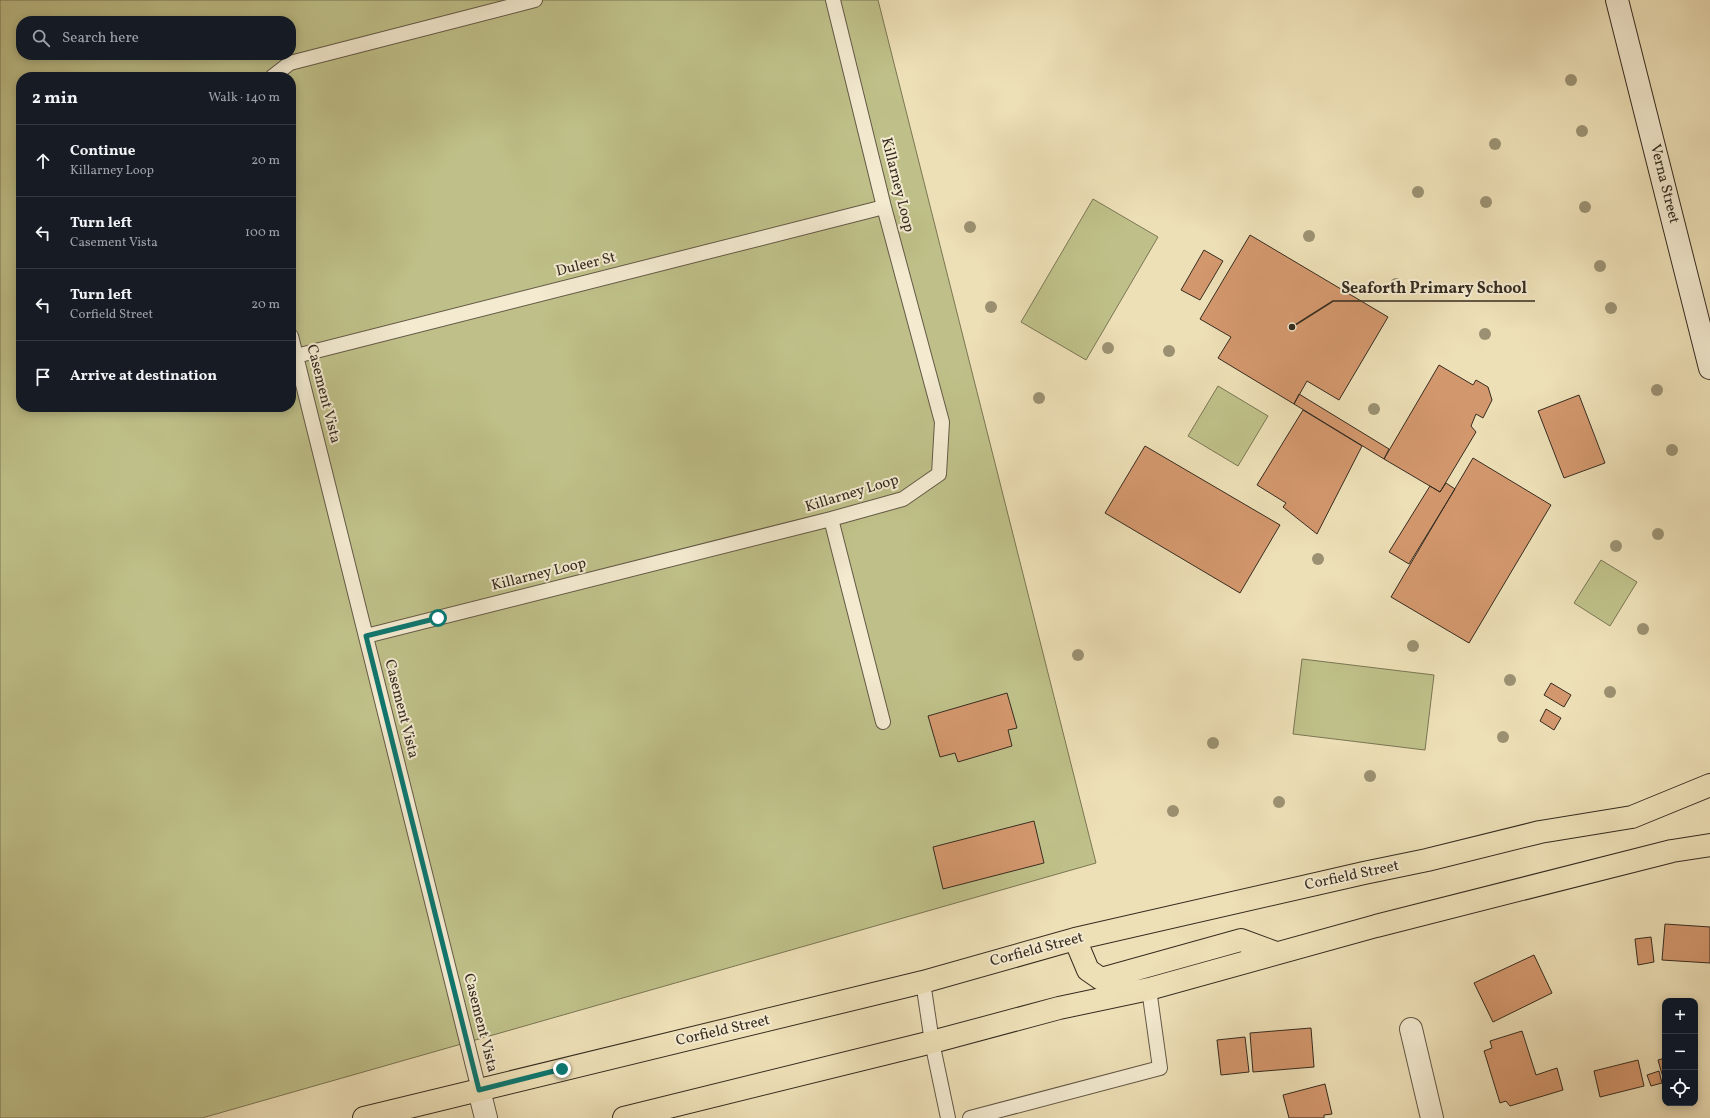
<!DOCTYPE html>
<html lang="en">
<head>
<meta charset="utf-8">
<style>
	:root { --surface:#171b24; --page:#242831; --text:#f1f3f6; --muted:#9ea1a6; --line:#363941 }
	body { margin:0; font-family:Vollkorn,serif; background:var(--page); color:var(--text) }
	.controls { position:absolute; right:12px; bottom:12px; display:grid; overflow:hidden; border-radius:8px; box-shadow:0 2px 10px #0003 }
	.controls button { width:36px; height:36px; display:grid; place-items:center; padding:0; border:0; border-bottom:1px solid var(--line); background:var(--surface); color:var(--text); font:20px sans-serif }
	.stop { position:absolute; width:12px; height:12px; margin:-9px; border:3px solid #0f766e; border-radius:50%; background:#fff }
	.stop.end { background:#0f766e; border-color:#fff; box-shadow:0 1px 4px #0008 }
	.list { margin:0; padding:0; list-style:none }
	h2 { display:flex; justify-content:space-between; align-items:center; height:52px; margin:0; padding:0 16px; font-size:17px }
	h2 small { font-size:13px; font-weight:400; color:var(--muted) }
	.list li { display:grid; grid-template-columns:26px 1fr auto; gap:12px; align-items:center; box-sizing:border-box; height:72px; padding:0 16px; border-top:1px solid var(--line) }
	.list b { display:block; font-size:15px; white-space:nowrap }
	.list p { margin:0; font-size:13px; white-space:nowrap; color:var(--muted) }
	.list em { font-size:13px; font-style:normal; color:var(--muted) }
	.icon { flex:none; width:22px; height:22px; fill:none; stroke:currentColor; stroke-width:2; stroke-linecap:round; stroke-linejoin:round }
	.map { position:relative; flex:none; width:1710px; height:1118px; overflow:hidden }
	.search { position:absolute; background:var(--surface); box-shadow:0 2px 10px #0003; left:16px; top:16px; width:280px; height:44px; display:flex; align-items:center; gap:10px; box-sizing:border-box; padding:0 14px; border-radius:16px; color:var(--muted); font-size:15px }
	.panel { position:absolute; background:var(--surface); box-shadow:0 2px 10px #0003; left:16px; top:72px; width:280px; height:340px; border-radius:16px }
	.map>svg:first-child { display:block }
</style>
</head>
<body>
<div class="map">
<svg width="1710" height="1118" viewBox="0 0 1710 1118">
	<rect width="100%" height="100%" fill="#eddfb6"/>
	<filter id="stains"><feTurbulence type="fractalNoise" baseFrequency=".005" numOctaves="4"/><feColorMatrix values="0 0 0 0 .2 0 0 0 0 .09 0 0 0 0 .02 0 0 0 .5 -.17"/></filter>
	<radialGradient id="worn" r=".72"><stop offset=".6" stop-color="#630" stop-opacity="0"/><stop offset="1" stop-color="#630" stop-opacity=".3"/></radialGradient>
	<path fill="#bfc089" stroke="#7a7654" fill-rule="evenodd" d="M 0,0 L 878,0 L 1096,863 L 202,1118 L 0,1118 ZM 21,21 L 291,21 L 291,55 L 21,55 ZM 21,77 L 291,77 L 291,407 L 21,407 Z
		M 1093,199 L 1158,237 L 1086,360 L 1021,322 Z
		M 1218,386 L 1268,416 L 1238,466 L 1188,436 Z
		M 1601,560 L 1637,582 L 1610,626 L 1574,603 Z
		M 1302,659 L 1434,675 L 1425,750 L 1293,734 Z"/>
	<path fill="#d3976d" stroke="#362c20" d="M 1250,235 L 1388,317 L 1339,400 L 1307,381 L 1294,404 L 1218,358 L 1231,337 L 1200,319 Z
		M 1204,250 L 1223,261 L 1200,300 L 1181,290 Z
		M 1439,365 L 1473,385 L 1476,380 L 1488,387 L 1492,400 L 1483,418 L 1476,414 L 1471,426 L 1476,432 L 1440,492 L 1384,459 Z
		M 1299,394 L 1389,449 L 1384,459 L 1294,404 Z
		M 1579,395 L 1605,463 L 1564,478 L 1538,411 Z
		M 1303,410 L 1362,446 L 1317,534 L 1283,507 L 1286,503 L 1257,485 Z
		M 1145,446 L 1280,525 L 1240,593 L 1105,513 Z
		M 1473,458 L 1551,505 L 1469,643 L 1391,597 Z
		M 1446,483 L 1455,489 L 1409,564 L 1389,552 L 1430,486 L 1440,492 Z
		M 1551,683 L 1571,695 L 1564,707 L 1544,695 Z
		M 1007,693 L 1017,728 L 1008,730 L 1012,746 L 958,762 L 955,753 L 940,757 L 928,716 Z
		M 1546,709 L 1561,718 L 1554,730 L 1540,721 Z
		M 1034,821 L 1044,863 L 943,889 L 933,847 Z
		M 1665,924 L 1710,927 L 1710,963 L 1662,960 Z
		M 1651,937 L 1654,962 L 1638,965 L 1635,939 Z
		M 1534,955 L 1552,993 L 1493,1022 L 1474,983 Z
		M 1311,1028 L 1314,1067 L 1253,1072 L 1250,1033 Z
		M 1522,1031 L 1536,1075 L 1557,1068 L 1563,1090 L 1510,1106 L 1506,1101 L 1500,1103 L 1484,1051 L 1492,1048 L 1490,1041 Z
		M 1245,1037 L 1249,1072 L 1221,1075 L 1217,1040 Z
		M 1665,1058 L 1665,1081 L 1664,1081 L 1658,1060 Z
		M 1638,1060 L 1644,1086 L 1600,1097 L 1594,1071 Z
		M 1659,1071 L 1662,1083 L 1651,1086 L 1647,1075 Z
		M 1325,1084 L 1332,1114 L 1324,1115 L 1324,1118 L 1289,1118 L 1283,1095 Z"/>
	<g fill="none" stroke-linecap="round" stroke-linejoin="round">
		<g stroke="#645946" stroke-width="16">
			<path id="service" d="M 272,77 L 290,63 L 535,0
				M 291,336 L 479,1090
				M 296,356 L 884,207
				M 831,519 L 883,722
				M 366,636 L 831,519 L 903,499 L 939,474 L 942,422 L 884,207 L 833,0
				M 923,982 L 932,1042 L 948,1118
				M 970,1118 L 1160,1068 L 1149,989"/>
		</g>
		<g stroke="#645946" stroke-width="24">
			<path id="minor" d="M 1411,1029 L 1432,1118"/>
		</g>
		<g stroke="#645946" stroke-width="24">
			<path id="tertiary" d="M 479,1090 L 486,1118"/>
		</g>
		<g stroke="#362c20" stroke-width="24">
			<path id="secondary" d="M 1617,0 L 1710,368"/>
		</g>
		<g stroke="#362c20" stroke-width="24">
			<path id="primary" d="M 1075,939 L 1088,970 L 1101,979 L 1241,940 L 1276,953
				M 364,1118 L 923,982 L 1075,939 L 1364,873 L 1427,860 L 1540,832 L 1632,817 L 1710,785
				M 624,1118 L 932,1042 L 1059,1008 L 1149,989 L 1376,926 L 1672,851 L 1710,845"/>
		</g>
		<use href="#service" stroke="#f3ead0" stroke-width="14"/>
		<use href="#minor" stroke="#f3ead0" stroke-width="22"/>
		<use href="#tertiary" stroke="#f3ead0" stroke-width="22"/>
		<use href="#secondary" stroke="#f3ead0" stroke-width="22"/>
		<use href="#primary" stroke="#eddfb6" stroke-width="22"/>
	</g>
	<g fill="#9b9172">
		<circle cx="1571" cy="80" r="6"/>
		<circle cx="1582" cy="131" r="6"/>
		<circle cx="1495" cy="144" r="6"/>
		<circle cx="1418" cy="192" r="6"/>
		<circle cx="1486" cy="202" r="6"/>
		<circle cx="1585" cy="207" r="6"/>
		<circle cx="970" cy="227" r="6"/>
		<circle cx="1309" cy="236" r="6"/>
		<circle cx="1600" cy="266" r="6"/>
		<circle cx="1396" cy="284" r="6"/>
		<circle cx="991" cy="307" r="6"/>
		<circle cx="1611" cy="308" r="6"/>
		<circle cx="1485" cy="334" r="6"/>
		<circle cx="1108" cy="348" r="6"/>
		<circle cx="1169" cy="351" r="6"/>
		<circle cx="1657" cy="390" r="6"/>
		<circle cx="1039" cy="398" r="6"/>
		<circle cx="1374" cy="409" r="6"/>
		<circle cx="1672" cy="450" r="6"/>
		<circle cx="1658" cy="534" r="6"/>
		<circle cx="1616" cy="546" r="6"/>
		<circle cx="1318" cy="559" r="6"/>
		<circle cx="1643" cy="629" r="6"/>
		<circle cx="1413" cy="646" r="6"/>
		<circle cx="1078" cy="655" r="6"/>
		<circle cx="1510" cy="680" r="6"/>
		<circle cx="1610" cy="692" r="6"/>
		<circle cx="1503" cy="737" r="6"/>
		<circle cx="1213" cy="743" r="6"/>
		<circle cx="1370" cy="776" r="6"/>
		<circle cx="1279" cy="802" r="6"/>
		<circle cx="1173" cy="811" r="6"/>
	</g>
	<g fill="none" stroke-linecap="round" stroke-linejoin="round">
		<path stroke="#0f766e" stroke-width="5" d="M 438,618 L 366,636 L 479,1090 L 562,1069"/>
	</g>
	<g text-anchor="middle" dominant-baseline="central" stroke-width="4" stroke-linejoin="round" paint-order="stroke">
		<g font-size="15" fill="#362c20" stroke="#f3ead0">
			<text transform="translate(1664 184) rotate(76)">Verna Street</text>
			<text transform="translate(897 185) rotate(76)">Killarney Loop</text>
			<text transform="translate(586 265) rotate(-14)">Duleer St</text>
			<text transform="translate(323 394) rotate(76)">Casement Vista</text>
			<text transform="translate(852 494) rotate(-17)">Killarney Loop</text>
			<text transform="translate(539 575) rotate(-14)">Killarney Loop</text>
			<text transform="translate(401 709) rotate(76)">Casement Vista</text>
			<text transform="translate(1352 876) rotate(-12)">Corfield Street</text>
			<text transform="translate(1037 950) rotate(-15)">Corfield Street</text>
			<text transform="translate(480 1023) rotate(76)">Casement Vista</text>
			<text transform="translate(723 1031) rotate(-13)">Corfield Street</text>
		</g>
	</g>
	<path fill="none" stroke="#362c20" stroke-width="1.5" d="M1292 327L1333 301H1535"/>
	<circle fill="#362c20" stroke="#f3ead0" stroke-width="1.5" cx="1292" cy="327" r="4"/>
	<g font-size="16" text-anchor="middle" font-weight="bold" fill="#362c20" stroke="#f3ead0" stroke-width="4" stroke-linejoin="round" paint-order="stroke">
		<text x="1434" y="293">Seaforth Primary School</text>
	</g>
	<rect width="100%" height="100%" filter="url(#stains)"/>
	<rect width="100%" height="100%" fill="url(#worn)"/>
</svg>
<div class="controls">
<button>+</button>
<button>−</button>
<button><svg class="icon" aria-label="locate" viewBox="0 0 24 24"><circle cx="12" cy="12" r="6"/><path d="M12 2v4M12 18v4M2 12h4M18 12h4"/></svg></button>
</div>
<div class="stop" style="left:438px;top:618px"></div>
<div class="stop end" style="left:562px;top:1069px"></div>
<div class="search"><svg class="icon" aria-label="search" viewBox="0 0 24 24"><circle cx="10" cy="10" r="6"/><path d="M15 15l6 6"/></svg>Search here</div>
<section class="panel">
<h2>2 min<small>Walk · 140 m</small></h2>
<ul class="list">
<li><svg class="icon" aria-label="ahead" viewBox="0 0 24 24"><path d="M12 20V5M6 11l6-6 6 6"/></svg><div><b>Continue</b><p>Killarney Loop</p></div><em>20 m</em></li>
<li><svg class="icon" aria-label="left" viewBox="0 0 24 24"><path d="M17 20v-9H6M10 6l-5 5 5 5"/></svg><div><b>Turn left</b><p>Casement Vista</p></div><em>100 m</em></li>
<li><svg class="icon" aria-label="left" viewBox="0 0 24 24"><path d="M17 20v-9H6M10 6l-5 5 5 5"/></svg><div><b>Turn left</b><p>Corfield Street</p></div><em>20 m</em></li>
<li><svg class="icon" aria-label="arrive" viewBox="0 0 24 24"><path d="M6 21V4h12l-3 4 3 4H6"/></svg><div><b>Arrive at destination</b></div></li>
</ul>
</section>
</div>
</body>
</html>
